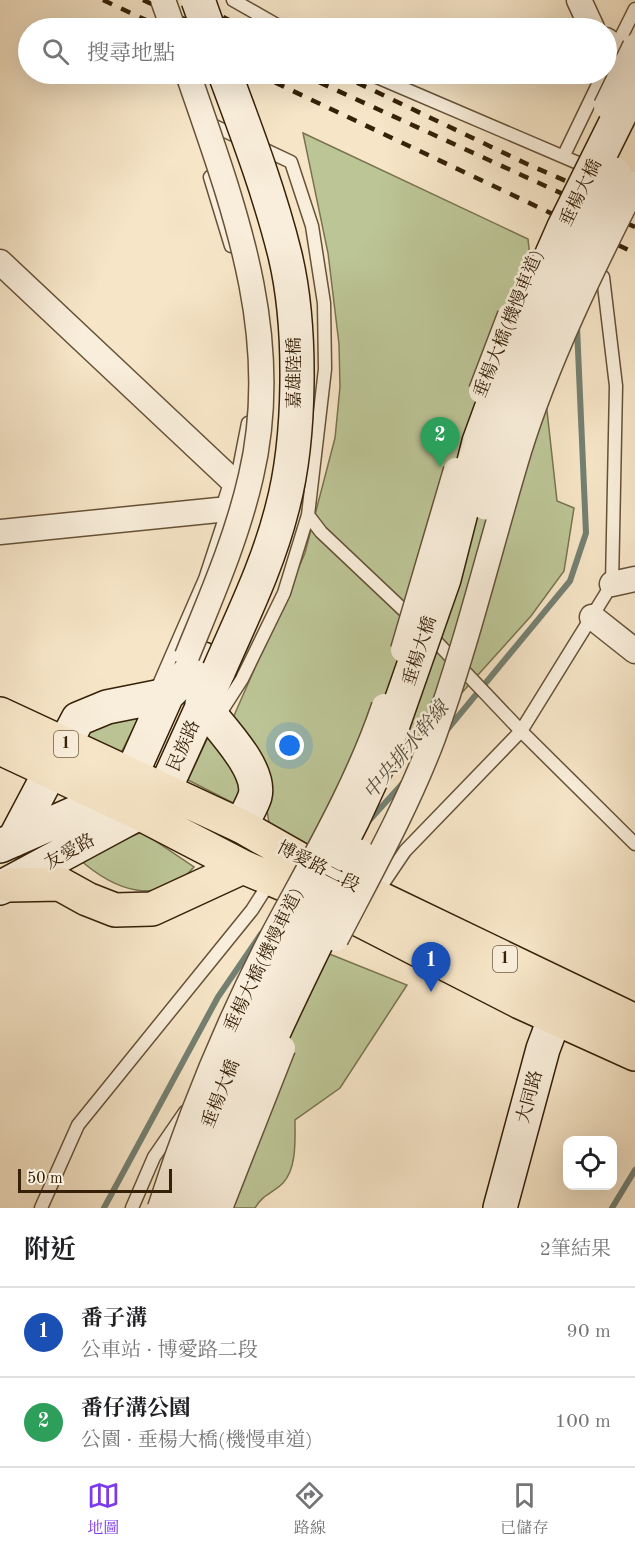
<!DOCTYPE html>
<html lang="zh-TW">
<head>
<meta charset="utf-8">
<style>
	:root { --surface:#fff; --page:#f6f6f6; --text:#202124; --muted:#757577; --line:#e0e0e0; --accent:#7c3aed }
	body { margin:0; font-family:"Old Standard TT","Noto Serif TC",serif; background:var(--page); color:var(--text) }
	.controls { position:absolute; right:18px; bottom:18px; display:grid; overflow:hidden; border-radius:12px; box-shadow:0 6px 24px #0002 }
	.controls button { width:54px; height:54px; display:grid; place-items:center; padding:0; border:0; border-bottom:2px solid var(--line); background:var(--surface); color:var(--text); font:30px sans-serif }
	.scale { position:absolute; left:18px; bottom:15px; width:154px; box-sizing:border-box; padding-left:6px; border:3px solid #362108; border-top:0; font-size:16px; line-height:21px; white-space:nowrap; color:#362108; -webkit-text-stroke:4px #f9eedb; paint-order:stroke }
	.you { position:absolute; left:290px; top:746px; width:21px; height:21px; margin:-15px; border:4px solid #fff; border-radius:50%; background:#1a73e8; box-shadow:0 0 0 9px #1a73e833 }
	.badge { display:grid; place-items:center; width:39px; height:39px; border-radius:50%; background:var(--accent); color:#fff; font-size:20px; font-weight:700 }
	.pin { position:absolute; translate:-50% -50px; filter:drop-shadow(0 2px 3px #0008) }
	.pin::after { content:''; position:absolute; top:32px; width:21px; height:18px; background:inherit; clip-path:polygon(0 0,100% 0,50% 100%) }
	.list { margin:0; padding:0; list-style:none }
	h2 { display:flex; justify-content:space-between; align-items:center; height:78px; margin:0; padding:0 24px; font-size:26px }
	h2 small { font-size:20px; font-weight:400; color:var(--muted) }
	.list li { display:grid; grid-template-columns:39px 1fr auto; gap:18px; align-items:center; box-sizing:border-box; height:90px; padding:0 24px; border-top:2px solid var(--line) }
	.list b { display:block; font-size:22px; white-space:nowrap }
	.list p { margin:0; font-size:20px; white-space:nowrap; color:var(--muted) }
	.list em { font-size:20px; font-style:normal; color:var(--muted) }
	.icon { flex:none; width:33px; height:33px; fill:none; stroke:currentColor; stroke-width:2; stroke-linecap:round; stroke-linejoin:round }
	.map { position:relative; flex:none; width:635px; height:1208px; overflow:hidden }
	.search { position:absolute; background:var(--surface); box-shadow:0 6px 24px #0002; left:18px; right:18px; top:18px; height:66px; display:flex; align-items:center; gap:15px; box-sizing:border-box; padding:0 21px; border-radius:33px; color:var(--muted); font-size:22px }
	.sheet { height:258px; background:var(--surface) }
	nav { display:flex; justify-content:space-around; align-items:center; box-sizing:border-box; height:84px; border-top:2px solid var(--line); background:var(--surface); font-size:16px; color:var(--muted) }
	nav a { display:grid; justify-items:center; gap:3px }
	nav .on { color:var(--accent) }
	.map>svg:first-child { display:block }
</style>
</head>
<body>
<div class="map">
<svg width="635" height="1208" viewBox="0 0 635 1208">
	<rect width="100%" height="100%" fill="#f6e5c7"/>
	<filter id="stains"><feTurbulence type="fractalNoise" baseFrequency=".00333" numOctaves="4"/><feColorMatrix values="0 0 0 0 .2 0 0 0 0 .09 0 0 0 0 .02 0 0 0 .5 -.17"/></filter>
	<radialGradient id="worn" r=".72"><stop offset=".6" stop-color="#630" stop-opacity="0"/><stop offset="1" stop-color="#630" stop-opacity=".3"/></radialGradient>
	<path fill="#bcc596" stroke="#79734f" stroke-width="1.5" d="M 303,133 L 528,239 L 557,501 L 574,508 L 564,571 L 531,616 L 413,747 L 312,848 L 269,823 L 262,777 L 233,718 L 305,553 L 335,438 L 340,387 L 339,344 L 328,253 Z
		M 142,711 L 121,753 L 82,737 L 86,729 Z
		M 208,737 L 239,767 L 239,806 L 188,780 Z
		M 142,832 L 194,867 C 158,908 114,890 79,859 Z
		M 322,951 L 407,985 L 340,1088 L 295,1120 C 295,1139 297,1168 283,1183 C 273,1193 262,1195 255,1208 L 159,1208 Z"/>
	<g fill="none" stroke-linecap="round" stroke-linejoin="round">
		<path stroke="#748072" stroke-width="6" d="M 446,731 L 570,581 L 586,533 L 577,327
			M 366,824 L 403,783
			M 104,1208 L 218,997 L 261,934
			M 612,1208 L 635,1170"/>
		<g stroke="#665238" stroke-width="15">
			<path id="lane" d="M 233,0 L 282,28
				M 606,67 L 635,9
				M 370,74 L 592,169
				M 206,122 L 291,162 L 312,226 L 324,303 L 325,369 L 308,515 L 284,593 L 242,679 L 217,718
				M 564,155 L 603,74
				M 210,177 L 231,246
				M 236,484 L 248,423
				M 308,515 L 321,532 L 413,619
				M 428,633 L 521,731 L 635,844
				M 157,689 L 205,579 L 228,509
				M 376,894 L 405,851 L 521,731 L 612,584 L 616,386 L 603,277
				M 41,1208 L 78,1125 L 252,910 L 271,880
				M 132,1208 L 154,1157 L 185,1112"/>
		</g>
		<g stroke="#665238" stroke-width="27">
			<path id="street" d="M 579,0 L 592,28
				M 606,40 L 635,62
				M 0,262 L 236,484 L 228,509 L 0,532
				M 612,584 L 635,579
				M 592,617 L 635,651"/>
		</g>
		<g stroke="#362108" stroke-width="36">
			<path id="secondary" d="M 202,704 C 217,725 262,768 255,796 C 252,806 245,816 241,826
				M 14,840 L 78,719 L 107,707 L 167,695
				M 0,846 L 107,799 L 132,773 L 167,695 L 203,659
				M 0,888 L 139,813 L 164,791 L 219,670
				M 500,1208 L 543,1049 L 565,990"/>
		</g>
		<g stroke="#362108" stroke-width="36">
			<path id="primary" d="M 0,714 L 241,826 L 338,881 L 375,896 L 635,1021
				M 0,748 L 139,813 L 243,867 L 321,900 L 520,1002 L 635,1054
				M 10,885 L 60,884 L 87,899 L 115,910 L 152,909 L 243,867"/>
		</g>
		<use href="#lane" stroke="#f9eedb" stroke-width="12"/>
		<use href="#street" stroke="#f9eedb" stroke-width="24"/>
		<use href="#secondary" stroke="#f9eedb" stroke-width="33"/>
		<use href="#primary" stroke="#f6e5c7" stroke-width="33"/>
		<path stroke="#362108" stroke-width="4.5" stroke-dasharray="10 10" stroke-linecap="butt" d="M 103,0 L 163,28
			M 143,0 L 204,28
			M 187,0 L 246,28
			M 257,74 L 635,253
			M 301,74 L 635,227
			M 339,74 L 527,164 L 635,211"/>
		<g stroke="#665238" stroke-width="27" stroke-linecap="butt">
			<path id="street-bridge" d="M 163,0 L 173,28
				M 606,106 L 635,46
				M 481,391 L 510,315
				M 403,650 L 456,470
				M 187,656 C 211,597 237,538 251,476 C 284,335 233,205 188,74
				M 336,939 C 370,873 407,807 433,738 C 467,644 490,547 519,451 C 547,361 592,269 635,184
				M 222,1203 L 283,1048
				M 160,1208 C 190,1114 228,1022 273,935 C 313,860 357,786 384,706"/>
		</g>
		<g stroke="#362108" stroke-width="36" stroke-linecap="butt">
			<path id="secondary-bridge" d="M 198,0 L 208,28
				M 486,503 L 521,389 L 614,174
				M 219,670 C 242,617 268,565 282,509 C 301,439 302,326 285,255 C 270,194 247,133 225,74
				M 179,1208 L 221,1088 L 264,994 L 353,819 L 382,756 L 444,579 L 479,442 L 527,311 L 564,227 L 635,84
				M 205,1208 C 244,1083 302,972 359,856"/>
		</g>
		<use href="#street-bridge" stroke="#f9eedb" stroke-width="24"/>
		<use href="#secondary-bridge" stroke="#f9eedb" stroke-width="33"/>
	</g>
	<g text-anchor="middle" dominant-baseline="central" stroke-width="5" stroke-linejoin="round" paint-order="stroke">
		<g fill="#f9eedb" stroke="#705e47" stroke-width="1.5">
			<rect x="54" y="731" width="24" height="26" rx="4.5"/>
			<rect x="493" y="946" width="24" height="26" rx="4.5"/>
		</g>
		<g font-size="16" font-weight="bold" fill="#362108">
			<text x="66" y="744">1</text>
			<text x="505" y="959">1</text>
		</g>
		<g font-size="18" fill="#362108" stroke="#f9eedb">
			<text transform="translate(581 193) rotate(-64)">垂楊大橋</text>
			<text transform="translate(509 324) rotate(-68)">垂楊大橋(機慢車道)</text>
			<text transform="translate(295 373) rotate(-90)">嘉雄陸橋</text>
			<text transform="translate(420 651) rotate(-72)">垂楊大橋</text>
			<text transform="translate(184 746) rotate(-66)">民族路</text>
			<text transform="translate(70 852) rotate(-29)">友愛路</text>
			<text transform="translate(318 867) rotate(27)">博愛路二段</text>
			<text transform="translate(264 960) rotate(-64)">垂楊大橋(機慢車道)</text>
			<text transform="translate(221 1094) rotate(-68)">垂楊大橋</text>
			<text transform="translate(530 1097) rotate(-75)">大同路</text>
		</g>
		<g font-size="20" font-style="italic" fill="#55503d" stroke="#f9eedb">
			<text transform="translate(407 751) rotate(-50)">中央排水幹線</text>
		</g>
	</g>
	<rect width="100%" height="100%" filter="url(#stains)"/>
	<rect width="100%" height="100%" fill="url(#worn)"/>
</svg>
<div class="controls">
<button><svg class="icon" aria-label="locate" viewBox="0 0 24 24"><circle cx="12" cy="12" r="6"/><path d="M12 2v4M12 18v4M2 12h4M18 12h4"/></svg></button>
</div>
<div class="scale">50 m</div>
<div class="you"></div>
<div class="pin badge" style="left:431px;top:992px;background:#1a4fb4">1</div>
<div class="pin badge" style="left:440px;top:467px;background:#2e9e5b">2</div>
<div class="search"><svg class="icon" aria-label="search" viewBox="0 0 24 24"><circle cx="10" cy="10" r="6"/><path d="M15 15l6 6"/></svg>搜尋地點</div>
</div>
<section class="sheet">
<h2>附近<small>2筆結果</small></h2>
<ul class="list">
<li><span class="badge" style="background:#1a4fb4">1</span><div><b>番子溝</b><p>公車站 · 博愛路二段</p></div><em>90 m</em></li>
<li><span class="badge" style="background:#2e9e5b">2</span><div><b>番仔溝公園</b><p>公園 · 垂楊大橋(機慢車道)</p></div><em>100 m</em></li>
</ul>
</section>
<nav>
<a class="on"><svg class="icon" aria-label="map" viewBox="0 0 24 24"><path d="M3 6l6-2 6 2 6-2v14l-6 2-6-2-6 2zM9 4v14M15 6v14"/></svg>地圖</a>
<a><svg class="icon" aria-label="directions" viewBox="0 0 24 24"><path d="M12 3l9 9-9 9-9-9zM9 14v-3h6M13 9l2 2-2 2"/></svg>路線</a>
<a><svg class="icon" aria-label="saved" viewBox="0 0 24 24"><path d="M7 4h10v16l-5-4-5 4z"/></svg>已儲存</a>
</nav>
</body>
</html>
